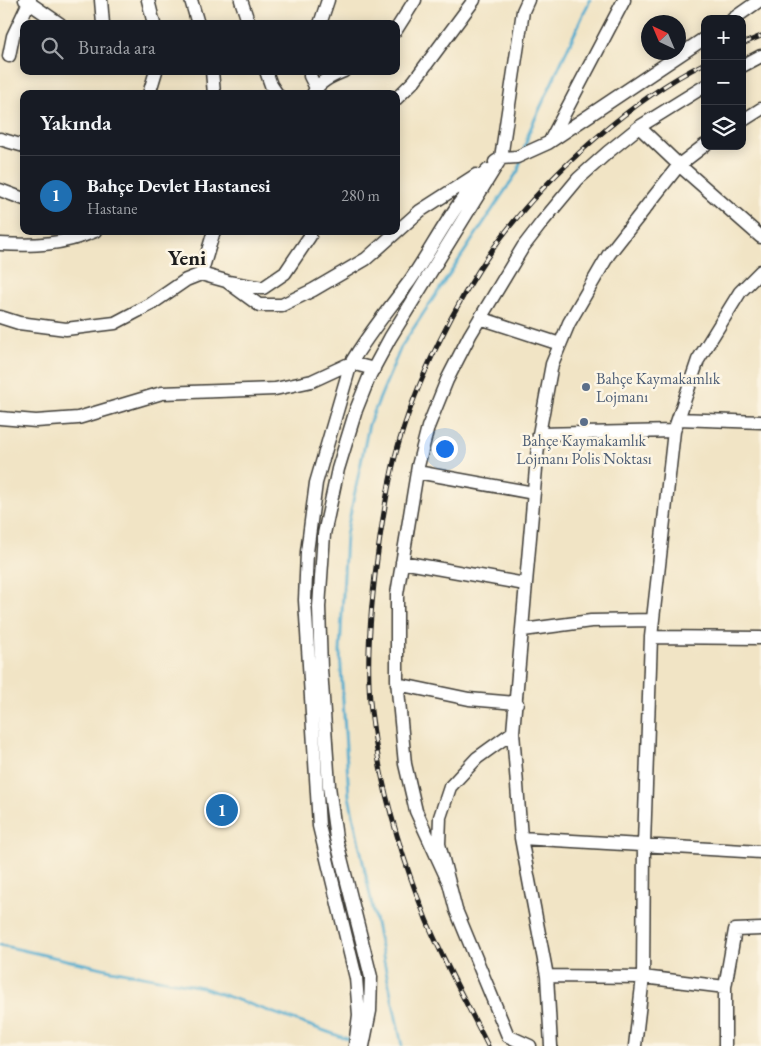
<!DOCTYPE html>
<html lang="tr">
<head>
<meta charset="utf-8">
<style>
	:root { --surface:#171b24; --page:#242831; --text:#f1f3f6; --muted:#9ea1a6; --line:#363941; --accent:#1f6fb2 }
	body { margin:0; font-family:"EB Garamond",serif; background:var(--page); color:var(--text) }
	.controls { position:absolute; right:15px; top:15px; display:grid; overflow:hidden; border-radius:10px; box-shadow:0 2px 12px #0003 }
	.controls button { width:45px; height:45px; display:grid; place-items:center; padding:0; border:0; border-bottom:1px solid var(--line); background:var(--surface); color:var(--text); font:25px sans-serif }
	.compass { position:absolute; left:641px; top:15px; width:45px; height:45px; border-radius:50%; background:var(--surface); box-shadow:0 2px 12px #0003; rotate:316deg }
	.you { position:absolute; left:444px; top:448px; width:18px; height:18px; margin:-12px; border:4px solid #fff; border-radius:50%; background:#1a73e8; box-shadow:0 0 0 8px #1a73e833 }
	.badge { display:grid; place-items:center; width:32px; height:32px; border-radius:50%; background:var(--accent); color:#fff; font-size:16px; font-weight:700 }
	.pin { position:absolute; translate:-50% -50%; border:2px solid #fff; box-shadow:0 1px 5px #0006 }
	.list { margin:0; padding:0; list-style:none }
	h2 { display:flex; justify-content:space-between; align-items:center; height:65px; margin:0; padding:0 20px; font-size:21px }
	h2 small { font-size:16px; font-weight:400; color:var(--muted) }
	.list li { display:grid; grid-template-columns:32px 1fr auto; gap:15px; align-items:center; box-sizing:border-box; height:80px; padding:0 20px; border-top:1px solid var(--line) }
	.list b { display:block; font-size:19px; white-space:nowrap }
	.list p { margin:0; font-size:16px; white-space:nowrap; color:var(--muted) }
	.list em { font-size:16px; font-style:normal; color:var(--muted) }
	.icon { flex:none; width:28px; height:28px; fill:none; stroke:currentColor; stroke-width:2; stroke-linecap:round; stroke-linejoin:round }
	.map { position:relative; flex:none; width:761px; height:1046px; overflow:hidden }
	.search { position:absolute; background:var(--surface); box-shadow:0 2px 12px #0003; left:20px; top:20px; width:380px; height:55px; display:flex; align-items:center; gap:12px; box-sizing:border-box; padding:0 18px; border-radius:10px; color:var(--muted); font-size:19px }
	.panel { position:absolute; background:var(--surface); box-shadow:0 2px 12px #0003; left:20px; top:90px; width:380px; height:145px; border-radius:10px }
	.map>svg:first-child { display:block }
</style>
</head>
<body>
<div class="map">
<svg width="761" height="1046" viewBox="0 0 761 1046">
	<rect width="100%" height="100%" fill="#fcf5e5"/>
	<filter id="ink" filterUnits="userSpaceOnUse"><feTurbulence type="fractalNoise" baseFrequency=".02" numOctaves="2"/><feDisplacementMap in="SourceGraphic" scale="10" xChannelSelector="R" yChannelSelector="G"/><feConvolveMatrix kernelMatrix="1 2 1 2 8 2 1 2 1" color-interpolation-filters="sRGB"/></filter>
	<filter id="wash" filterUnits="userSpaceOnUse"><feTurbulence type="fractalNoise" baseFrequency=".0096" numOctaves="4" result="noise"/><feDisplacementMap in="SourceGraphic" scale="20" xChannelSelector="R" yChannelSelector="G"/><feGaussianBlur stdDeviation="1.12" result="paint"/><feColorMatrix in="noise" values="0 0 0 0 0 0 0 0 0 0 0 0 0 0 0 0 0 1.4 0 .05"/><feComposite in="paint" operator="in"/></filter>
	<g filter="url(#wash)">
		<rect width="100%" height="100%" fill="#f1e4c5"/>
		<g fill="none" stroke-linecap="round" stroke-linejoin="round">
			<path stroke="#4faacd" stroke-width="3" d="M 524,150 L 529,132 L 590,0
				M 0,945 L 111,970 L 201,987 L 353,1041
				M 402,1046 L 349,796 L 340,652 L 346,535 L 369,424 L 401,347 L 518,171 L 521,159"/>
		</g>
	</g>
	<g filter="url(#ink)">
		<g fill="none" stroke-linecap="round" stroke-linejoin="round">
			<g stroke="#3c3a35" stroke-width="15">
				<path id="minor" d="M 25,0 L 60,24
					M 101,0 L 103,24
					M 148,0 L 154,24
					M 191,0 L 198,24
					M 241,0 L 249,24
					M 733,19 L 760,0
					M 320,24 L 328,0
					M 396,30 L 415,0
					M 9,56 L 13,36 L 30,0
					M 742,66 L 761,56
					M 212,71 L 214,94
					M 266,71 L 271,85 L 277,94
					M 311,71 L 310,76 L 316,88
					M 149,94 L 156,71
					M 313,94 C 319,81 332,76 344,71
					M 396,99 L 414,81 L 474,0
					M 742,121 L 761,109
					M 639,127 L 679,165 L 761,237
					M 0,139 L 24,146
					M 550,141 L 624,0
					M 495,162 L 501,158 L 517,157 L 548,143 L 705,38
					M 0,190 L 24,199
					M 0,244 C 35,246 62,245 95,231
					M 201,274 L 214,231
					M 228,282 L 263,288 L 285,273 L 310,236 L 310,231
					M 0,317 L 19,323 L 66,329 L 115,323 L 151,304 L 186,280 L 201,274 L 226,281 L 259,305 L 282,305 L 313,290 L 366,259 L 420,211 L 476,175
					M 480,318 L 560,344
					M 0,418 L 36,421 L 78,418 L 162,393 L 275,389 L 312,381 L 351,363 L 374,369
					M 678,419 L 761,422
					M 539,434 L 674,431
					M 417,472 L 534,493
					M 402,562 L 525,584
					M 523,630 L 591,621 L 653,620
					M 651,637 L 761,638
					M 397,684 L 469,699 L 517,703
					M 513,732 L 477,758 L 450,787 L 440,817 L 439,844 L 456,910 L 508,1036 L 530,1046
					M 521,838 L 761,852
					M 449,883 L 416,811 L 405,764 L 397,680 L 397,594 L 418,466 L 428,427 L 447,380 L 470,335 L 523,247 L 543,221 L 578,179 L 608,152 L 639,127 L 705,86
					M 547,976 L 643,977 L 725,987 L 735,930 L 761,929
					M 355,1046 L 359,1015 L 356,978 L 319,826 L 305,600 L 307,552 L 316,483 L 351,363 C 368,334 389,309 409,282 C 435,245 455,200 488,170
					M 363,1046 L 370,1011 L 371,977 L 336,838 L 329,786 L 321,669 L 319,607 L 324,534 L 338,469 L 356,410 L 370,375 L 390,338 L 501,158 L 523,11 L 528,0
					M 551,1046 L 547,976 L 521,838 L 513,732 L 539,434 L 552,364 L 569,323 L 609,254 L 679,165 L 705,145
					M 635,1046 L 643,977 L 644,844 L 651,637 L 674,431 L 698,360 L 740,292 L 761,271
					M 725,1046 L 725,987"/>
			</g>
			<use href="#minor" stroke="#fff" stroke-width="12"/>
			<g stroke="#1c1c1c" stroke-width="5">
				<path id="rail" d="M 742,44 L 761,36
					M 488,1046 C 467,1004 444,962 426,919 C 400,853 379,781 371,711 C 366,666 370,620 375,575 C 380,534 386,493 396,453 C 415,383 457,298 500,239 C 549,174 632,99 705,63"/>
			</g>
			<use href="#rail" stroke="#fcf5e5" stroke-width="3" stroke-dasharray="9" stroke-linecap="butt"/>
		</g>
	</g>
	<g fill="#5c6f8a" stroke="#fcf5e5" stroke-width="2">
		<circle cx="586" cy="387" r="5"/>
		<circle cx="584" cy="422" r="5"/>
	</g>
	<g text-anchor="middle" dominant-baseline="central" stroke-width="5" stroke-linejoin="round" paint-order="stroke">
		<g font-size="16" fill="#4e5e75" stroke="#fcf5e5" text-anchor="start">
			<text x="596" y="378">Bahçe Kaymakamlık<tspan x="596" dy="18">Lojmanı</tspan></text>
			<text x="584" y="440" text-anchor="middle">Bahçe Kaymakamlık<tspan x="584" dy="18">Lojmanı Polis Noktası</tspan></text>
		</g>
		<g font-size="21" font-weight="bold" fill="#1c1c1c" stroke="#fcf5e5">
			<text x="187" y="257">Yeni</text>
		</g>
	</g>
</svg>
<div class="controls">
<button>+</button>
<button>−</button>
<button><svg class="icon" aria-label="layers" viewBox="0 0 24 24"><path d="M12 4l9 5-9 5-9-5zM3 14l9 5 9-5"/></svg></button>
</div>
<svg class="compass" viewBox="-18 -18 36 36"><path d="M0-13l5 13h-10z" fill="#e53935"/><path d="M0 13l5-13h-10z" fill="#9ea1a6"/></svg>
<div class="you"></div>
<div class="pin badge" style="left:222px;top:810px">1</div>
<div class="search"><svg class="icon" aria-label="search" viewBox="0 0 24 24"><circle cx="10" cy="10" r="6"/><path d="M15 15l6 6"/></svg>Burada ara</div>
<section class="panel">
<h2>Yakında<small></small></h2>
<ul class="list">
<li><span class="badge">1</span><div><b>Bahçe Devlet Hastanesi</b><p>Hastane</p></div><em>280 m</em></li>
</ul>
</section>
</div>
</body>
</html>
